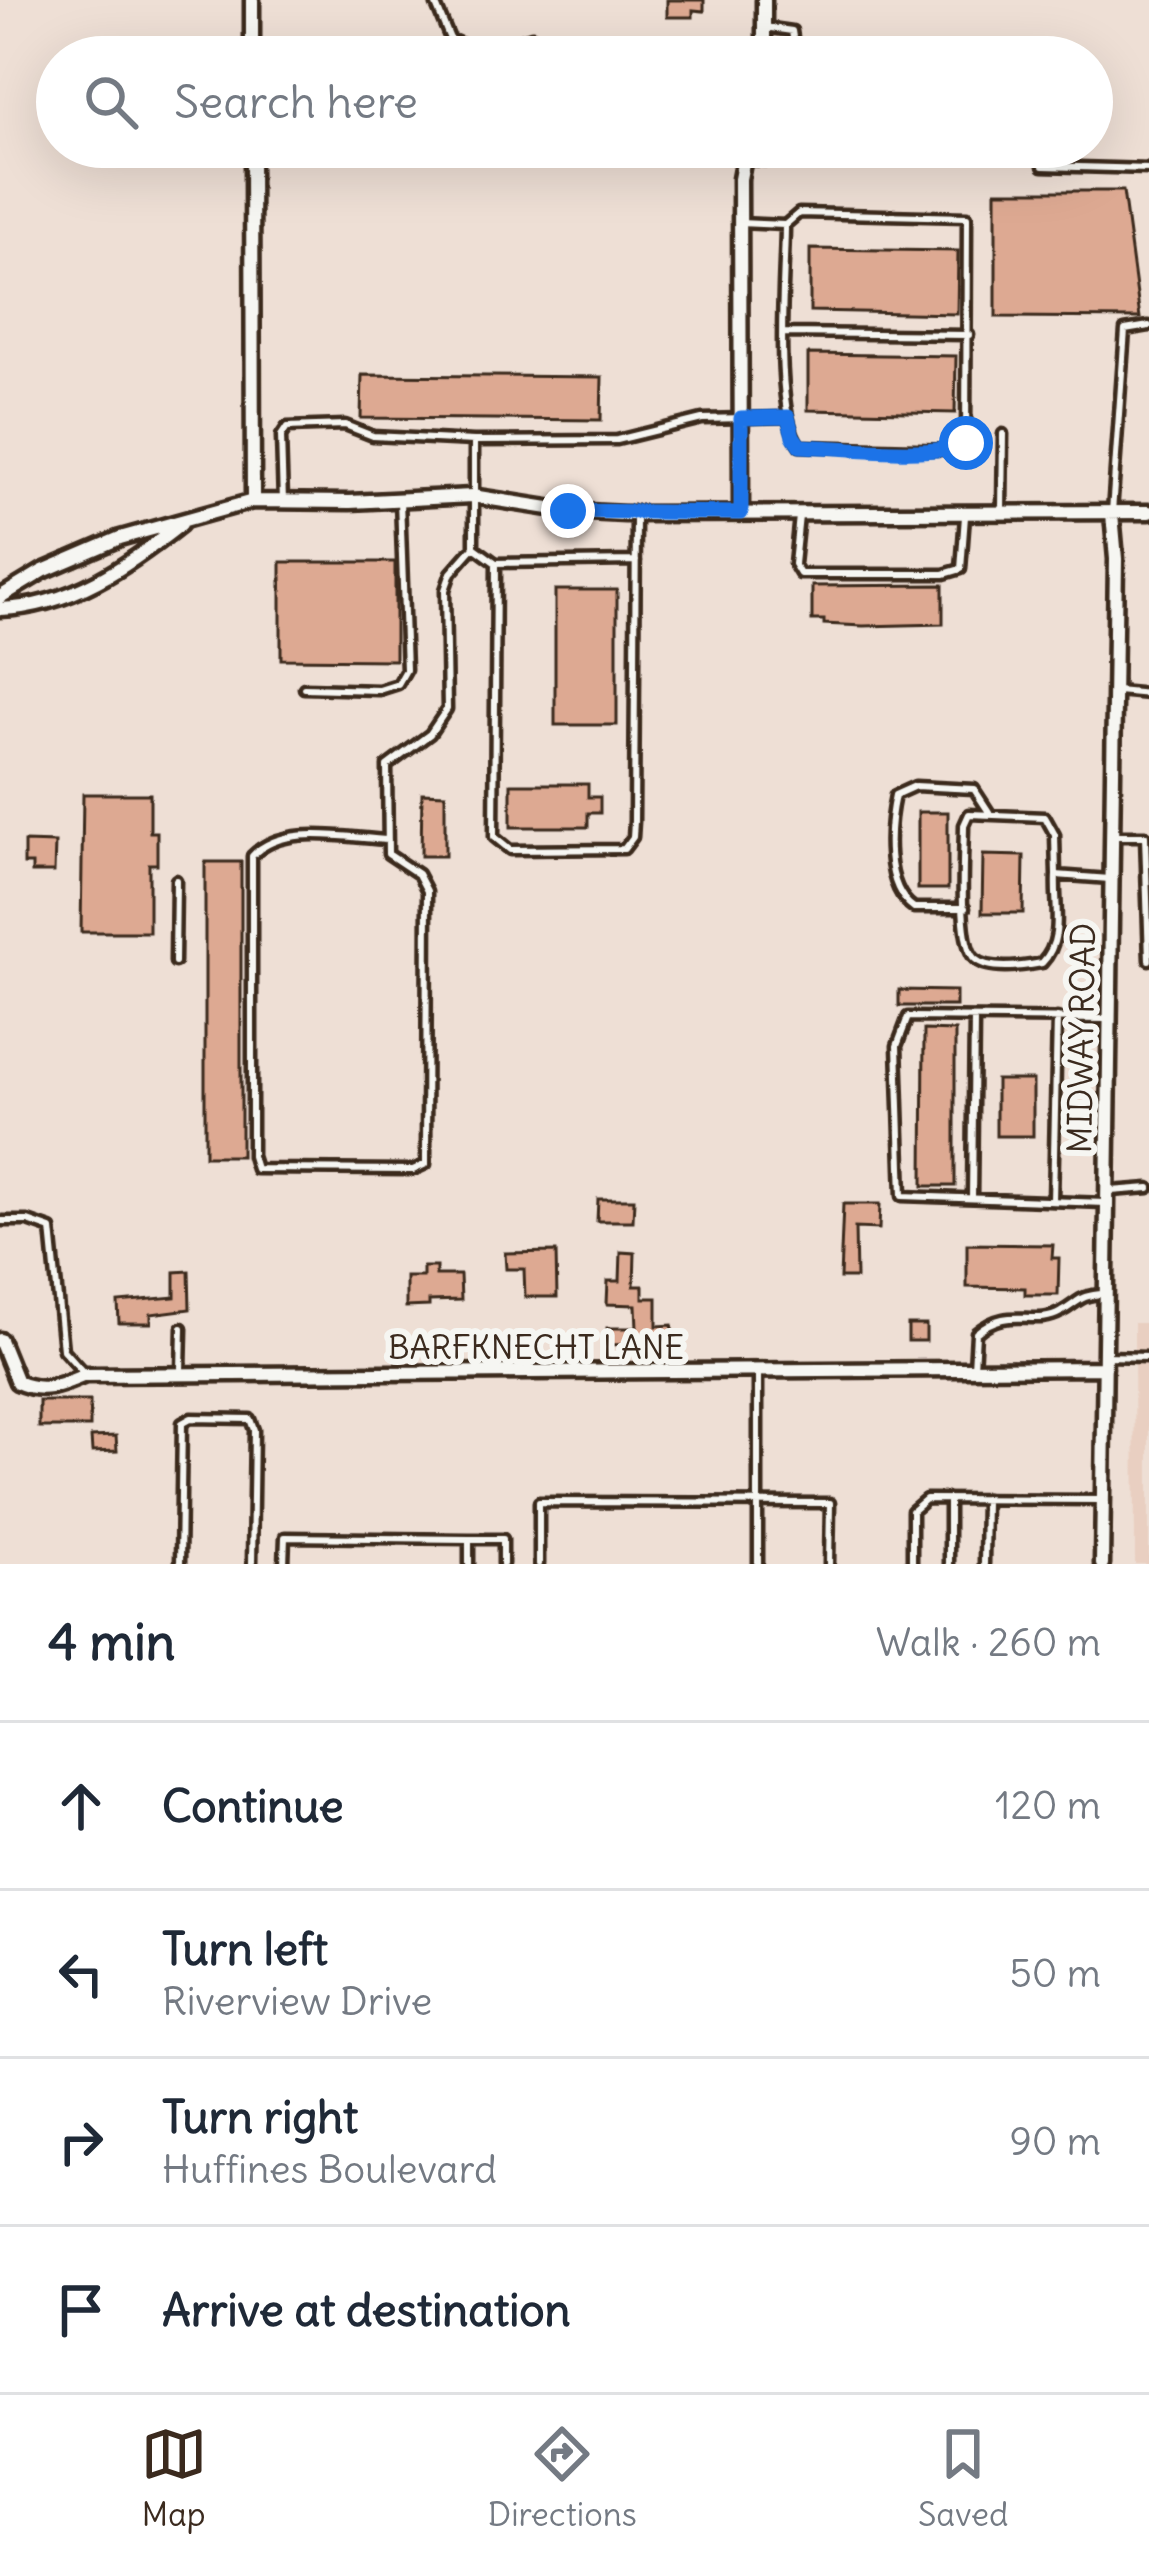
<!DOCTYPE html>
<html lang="en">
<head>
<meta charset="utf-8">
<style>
	:root { --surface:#fff; --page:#f2f2f3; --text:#1f2937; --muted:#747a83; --line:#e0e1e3; --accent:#3b2a1e }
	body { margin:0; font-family:Delius,sans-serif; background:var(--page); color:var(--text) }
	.stop { position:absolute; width:36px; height:36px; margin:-27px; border:9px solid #1a73e8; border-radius:50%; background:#fff }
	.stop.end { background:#1a73e8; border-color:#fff; box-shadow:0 3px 12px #0008 }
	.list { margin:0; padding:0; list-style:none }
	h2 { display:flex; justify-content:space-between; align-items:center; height:156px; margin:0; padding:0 48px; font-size:51px }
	h2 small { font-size:39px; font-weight:400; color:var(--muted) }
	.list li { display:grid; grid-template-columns:78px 1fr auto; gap:36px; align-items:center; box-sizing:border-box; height:168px; padding:0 48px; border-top:3px solid var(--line) }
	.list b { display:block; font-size:45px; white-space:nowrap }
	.list p { margin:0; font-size:39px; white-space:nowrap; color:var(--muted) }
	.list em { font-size:39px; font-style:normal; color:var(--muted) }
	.icon { flex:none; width:66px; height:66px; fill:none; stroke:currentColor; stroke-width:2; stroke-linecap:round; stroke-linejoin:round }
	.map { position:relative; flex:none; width:1149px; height:1564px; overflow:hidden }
	.search { position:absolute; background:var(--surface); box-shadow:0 12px 48px #0002; left:36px; right:36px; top:36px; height:132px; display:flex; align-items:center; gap:30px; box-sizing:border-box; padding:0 42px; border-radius:66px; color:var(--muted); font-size:45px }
	.sheet { height:828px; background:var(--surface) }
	nav { display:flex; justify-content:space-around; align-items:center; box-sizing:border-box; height:168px; border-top:3px solid var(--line); background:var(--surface); font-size:33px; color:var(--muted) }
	nav a { display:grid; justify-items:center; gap:6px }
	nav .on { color:var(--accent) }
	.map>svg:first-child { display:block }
</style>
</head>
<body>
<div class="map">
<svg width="1149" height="1564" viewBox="0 0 1149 1564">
	<rect width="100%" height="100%" fill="#eedfd5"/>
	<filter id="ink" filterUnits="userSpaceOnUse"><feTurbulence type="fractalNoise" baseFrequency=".00833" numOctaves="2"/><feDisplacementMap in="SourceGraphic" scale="24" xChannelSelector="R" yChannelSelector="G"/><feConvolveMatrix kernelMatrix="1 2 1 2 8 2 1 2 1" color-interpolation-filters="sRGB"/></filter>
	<g filter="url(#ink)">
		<path fill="#e9cfc1" d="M 1134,1323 L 1149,1323 L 1149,1564 L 1135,1564 Z"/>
		<path fill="#dda992" stroke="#3b2a1e" stroke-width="3" d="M 667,0 L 704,0 L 704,11 L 693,10 L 693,17 L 667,17 Z
			M 581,147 L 605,147 L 605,159 L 581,159 Z
			M 996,191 L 1123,191 L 1140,318 L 996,317 Z
			M 810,249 L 958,251 L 957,314 L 810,311 Z
			M 808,354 L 956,356 L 955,413 L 808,410 Z
			M 362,375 L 602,377 L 601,420 L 361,418 Z
			M 281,562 L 395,562 L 395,660 L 281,659 Z
			M 943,585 L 943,624 L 863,626 L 824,624 L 824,620 L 812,620 L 812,586 Z
			M 555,590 L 617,590 L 617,725 L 555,725 Z
			M 511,784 L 588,784 L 588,797 L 600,797 L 600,813 L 588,813 L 588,827 L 511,827 Z
			M 422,793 L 445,794 L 445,856 L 421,856 Z
			M 83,794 L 150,794 L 150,832 L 157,832 L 157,864 L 149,864 L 149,932 L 81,932 Z
			M 918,812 L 948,812 L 948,889 L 918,889 Z
			M 24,842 L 55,843 L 54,872 L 32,872 L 32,864 L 24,864 Z
			M 983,855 L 1024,856 L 1023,913 L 982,913 Z
			M 205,862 L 241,862 L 241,1156 L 205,1156 Z
			M 899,990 L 956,991 L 956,1006 L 899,1006 Z
			M 924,1030 L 955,1031 L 955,1186 L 923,1186 Z
			M 996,1080 L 1033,1080 L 1033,1136 L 996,1136 Z
			M 598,1199 L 634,1199 L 633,1221 L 597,1221 Z
			M 843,1204 L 880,1204 L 879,1229 L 855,1228 L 856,1278 L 840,1278 Z
			M 967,1244 L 1053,1245 L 1052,1258 L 1059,1258 L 1058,1295 L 1025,1295 L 1025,1288 L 967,1287 Z
			M 556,1252 L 557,1297 L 525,1297 L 524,1269 L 506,1269 L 505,1253 Z
			M 621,1252 L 635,1253 L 634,1286 L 643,1286 L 643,1298 L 657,1298 L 657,1326 L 672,1325 L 673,1343 L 607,1345 L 607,1328 L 637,1328 L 636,1305 L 607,1304 L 608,1281 L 620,1281 Z
			M 423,1267 L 436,1267 L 436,1275 L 460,1275 L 461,1300 L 429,1301 L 429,1306 L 406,1307 L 406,1277 L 423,1277 Z
			M 189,1271 L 190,1309 L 151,1314 L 151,1323 L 119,1323 L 118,1302 L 175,1297 L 175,1272 Z
			M 908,1325 L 926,1325 L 926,1341 L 908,1341 Z
			M 39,1401 L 90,1401 L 90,1427 L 39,1427 Z
			M 116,1436 L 117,1451 L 92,1452 L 91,1437 Z"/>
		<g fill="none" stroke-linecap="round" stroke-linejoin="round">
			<g stroke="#3b2a1e" stroke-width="15">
				<path id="service" d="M 434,0 L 450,39 C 485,56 497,47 532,36
					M 764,27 L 792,31 L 796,57
					M 744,160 L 773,161 L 785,147
					M 1043,166 L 1149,169
					M 740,223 L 785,225 L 799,213 L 967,217 L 966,443 L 953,450 L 800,446 C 772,411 785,275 785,225
					M 784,333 L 969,335
					M 283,502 L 281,436 L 287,427 L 345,425 L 373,436 L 474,441 L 617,440 L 702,419 L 788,417
					M 1002,510 L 1003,434
					M 1112,512 L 1125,330 L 1149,326
					M 799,516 L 794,564 L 800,574 L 944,574 L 961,569 L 965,516
					M 474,547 L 496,563 L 494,837 L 510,850 L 624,849 L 633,837 L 634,821 L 636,517
					M 496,563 L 636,561
					M 304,688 L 379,690 L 398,684 L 406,670 L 400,500
					M 1117,691 L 1149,694
					M 1111,836 L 1145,836
					M 1145,836 L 1149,960
					M 388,840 C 345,838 283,823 252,856 L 252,1156 L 256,1169 L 413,1170 L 426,1164 L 427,891 L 418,874 L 388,854 L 387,766 L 430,734 L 447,709 L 445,590 L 451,573 L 474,547 L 474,441
					M 1056,875 C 1054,905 1065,939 1042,963 C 1026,966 990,972 975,959 C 957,943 964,852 964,825 L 969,814 L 1045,817 L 1055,835 L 1056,875 L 1110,879
					M 965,908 L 914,908 C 883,887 888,827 895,795 L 915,786 L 974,789 L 989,812
					M 175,962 L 176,880
					M 1111,1191 L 1149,1188
					M 972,1198 L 974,1018
					M 1053,1201 L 1057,1018
					M 1106,1203 L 902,1196 L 897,1046 L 908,1017 L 1107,1019
					M 0,1221 L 28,1221 L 51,1229 L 63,1350 L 83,1372
					M 1105,1356 L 1149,1357
					M 974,1368 L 976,1333 C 1009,1304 1034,1328 1061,1312 C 1081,1301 1078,1295 1105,1294
					M 181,1371 L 182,1328
					M 758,1372 L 758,1564
					M 469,1539 L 503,1539 L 503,1564
					M 180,1564 L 182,1423 L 191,1418 L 250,1419 L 254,1430 L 252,1564
					M 284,1564 L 285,1537 L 469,1539 L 469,1564
					M 539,1564 L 539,1502 L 830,1503 L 829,1564
					M 912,1564 L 912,1511 L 926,1499 L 1102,1500
					M 949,1564 L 949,1499
					M 984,1564 L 985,1499"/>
			</g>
			<g stroke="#3b2a1e" stroke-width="21">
				<path id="minor" d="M 252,0 L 252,57
					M 764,57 L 764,0
					M 252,147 L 253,501
					M 741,513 L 740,179 L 746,147
					M 0,597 L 43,571 L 120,538 L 253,501 L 350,502 L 472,496 L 568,511 L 625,514 L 1149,512
					M 0,609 C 70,607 128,566 181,524
					M 0,1340 L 17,1382 C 43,1394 61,1385 85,1375 L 1105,1368
					M 1102,1564 L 1116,559 L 1112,514"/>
			</g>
			<use href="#service" stroke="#f6f6f2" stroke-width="6"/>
			<use href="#minor" stroke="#f6f6f2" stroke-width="12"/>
		</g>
	</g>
	<g fill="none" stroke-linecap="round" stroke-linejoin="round" filter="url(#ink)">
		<path stroke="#1a73e8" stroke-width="15" d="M 568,511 L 741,513 L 741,418 L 788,417 L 793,436 L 800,446 C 841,447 933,459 966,443"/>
	</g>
	<g text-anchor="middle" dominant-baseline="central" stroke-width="12" stroke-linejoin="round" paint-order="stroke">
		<g font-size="33" fill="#3b2a1e" stroke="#f6f6f2">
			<text transform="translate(1081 1038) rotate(-89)">MIDWAY ROAD</text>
			<text x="536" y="1347">BARFKNECHT LANE</text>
		</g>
	</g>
</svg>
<div class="stop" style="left:966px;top:443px"></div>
<div class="stop end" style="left:568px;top:511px"></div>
<div class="search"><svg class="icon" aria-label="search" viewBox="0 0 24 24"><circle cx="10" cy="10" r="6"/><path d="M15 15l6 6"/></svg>Search here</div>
</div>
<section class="sheet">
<h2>4 min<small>Walk · 260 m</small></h2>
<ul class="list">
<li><svg class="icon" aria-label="ahead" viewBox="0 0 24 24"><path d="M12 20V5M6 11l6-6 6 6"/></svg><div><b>Continue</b></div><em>120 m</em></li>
<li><svg class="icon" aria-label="left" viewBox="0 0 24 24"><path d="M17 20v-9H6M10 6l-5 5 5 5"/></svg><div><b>Turn left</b><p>Riverview Drive</p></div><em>50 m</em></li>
<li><svg class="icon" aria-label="right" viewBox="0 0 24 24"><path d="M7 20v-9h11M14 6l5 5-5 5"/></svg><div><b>Turn right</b><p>Huffines Boulevard</p></div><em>90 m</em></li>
<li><svg class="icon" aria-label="arrive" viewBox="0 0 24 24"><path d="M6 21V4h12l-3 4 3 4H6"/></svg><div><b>Arrive at destination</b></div></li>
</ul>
</section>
<nav>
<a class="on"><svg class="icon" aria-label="map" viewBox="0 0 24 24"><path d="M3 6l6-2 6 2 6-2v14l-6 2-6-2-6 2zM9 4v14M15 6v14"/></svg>Map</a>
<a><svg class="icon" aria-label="directions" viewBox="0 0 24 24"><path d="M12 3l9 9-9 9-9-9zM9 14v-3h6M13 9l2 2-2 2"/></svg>Directions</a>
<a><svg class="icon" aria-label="saved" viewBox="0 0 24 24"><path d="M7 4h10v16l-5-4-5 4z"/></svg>Saved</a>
</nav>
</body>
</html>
